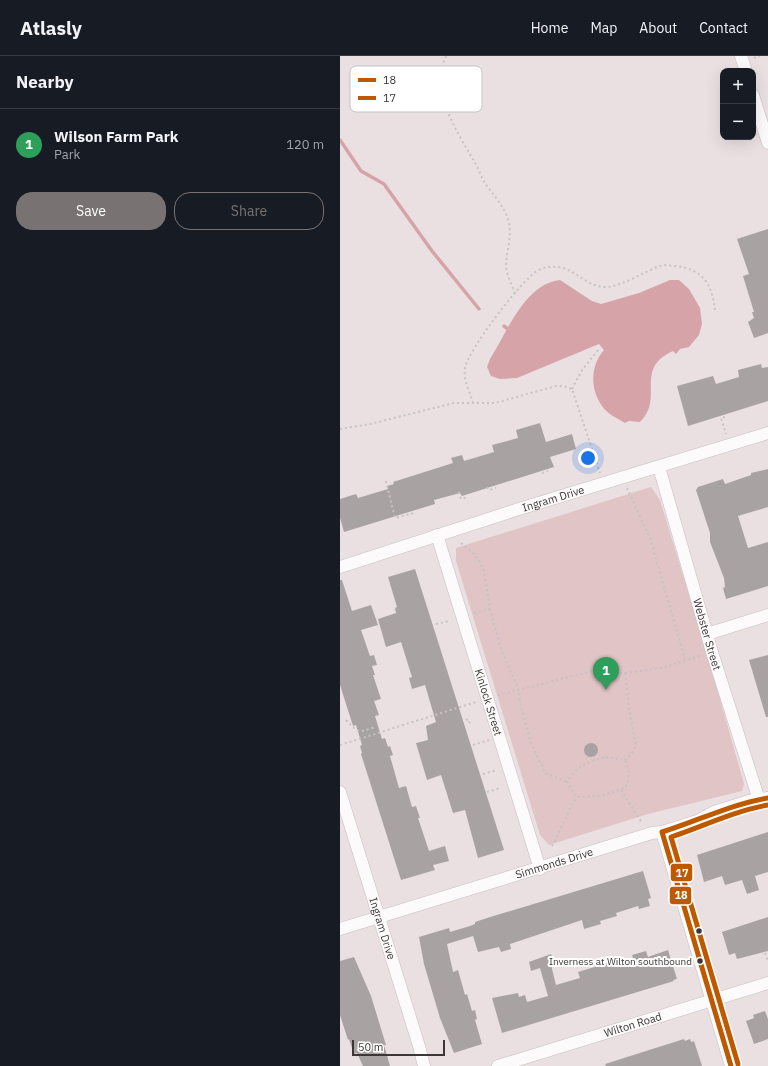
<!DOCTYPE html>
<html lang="en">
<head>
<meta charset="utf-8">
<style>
	:root { --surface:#171b24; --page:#242831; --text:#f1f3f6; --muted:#9ea1a6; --line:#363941; --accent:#797272 }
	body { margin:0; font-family:"IBM Plex Sans",sans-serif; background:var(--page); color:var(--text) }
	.controls { position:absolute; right:12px; top:12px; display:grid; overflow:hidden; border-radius:8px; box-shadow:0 4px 16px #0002 }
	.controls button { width:36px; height:36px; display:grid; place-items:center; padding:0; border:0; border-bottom:1px solid var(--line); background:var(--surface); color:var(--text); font:20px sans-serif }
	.scale { position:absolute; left:12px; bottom:10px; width:93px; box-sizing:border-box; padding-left:4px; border:2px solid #3c3636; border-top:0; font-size:11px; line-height:14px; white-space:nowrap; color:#3c3636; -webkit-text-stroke:3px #fff; paint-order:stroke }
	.you { position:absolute; left:248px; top:402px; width:14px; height:14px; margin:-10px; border:3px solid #fff; border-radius:50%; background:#1a73e8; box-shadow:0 0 0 6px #1a73e833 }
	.badge { display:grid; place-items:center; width:26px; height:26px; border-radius:50%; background:var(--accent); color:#fff; font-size:13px; font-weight:700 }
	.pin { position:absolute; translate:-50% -33px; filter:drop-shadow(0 1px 2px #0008) }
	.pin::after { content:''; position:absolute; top:21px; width:14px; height:12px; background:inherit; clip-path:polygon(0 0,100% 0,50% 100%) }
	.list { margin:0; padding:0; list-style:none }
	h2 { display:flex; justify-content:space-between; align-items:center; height:52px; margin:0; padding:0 16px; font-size:17px }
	h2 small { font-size:13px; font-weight:400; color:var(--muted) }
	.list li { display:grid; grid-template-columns:26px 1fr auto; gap:12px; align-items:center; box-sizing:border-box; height:72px; padding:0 16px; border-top:1px solid var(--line) }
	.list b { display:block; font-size:15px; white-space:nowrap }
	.list p { margin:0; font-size:13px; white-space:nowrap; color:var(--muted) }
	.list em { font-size:13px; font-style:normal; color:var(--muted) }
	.actions { display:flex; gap:8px; padding:12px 16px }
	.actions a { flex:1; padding:9px 0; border:1px solid var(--accent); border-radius:16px; text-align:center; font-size:14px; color:var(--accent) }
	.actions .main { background:var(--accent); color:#fff }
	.map { position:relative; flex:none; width:428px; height:1010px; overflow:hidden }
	header { display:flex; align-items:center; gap:24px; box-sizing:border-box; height:56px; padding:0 20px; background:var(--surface); border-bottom:1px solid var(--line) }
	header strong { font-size:19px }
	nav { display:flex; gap:22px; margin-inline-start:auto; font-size:14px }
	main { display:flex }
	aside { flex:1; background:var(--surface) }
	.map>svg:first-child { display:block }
</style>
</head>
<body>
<header>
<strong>Atlasly</strong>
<nav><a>Home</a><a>Map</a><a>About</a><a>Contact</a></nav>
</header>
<main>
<aside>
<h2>Nearby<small></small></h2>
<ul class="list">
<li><span class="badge" style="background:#2e9e5b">1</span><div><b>Wilson Farm Park</b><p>Park</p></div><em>120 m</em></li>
</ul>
<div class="actions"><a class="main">Save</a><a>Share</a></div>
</aside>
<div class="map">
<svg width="428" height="1010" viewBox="0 0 428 1010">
	<rect width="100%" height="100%" fill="#eae0e2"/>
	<path fill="#e1c4c6" d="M 311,431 L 320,444 L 369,604 L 404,728 L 402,735 L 308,758 L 209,789 L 200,779 L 116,505 L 116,492 Z"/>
	<path fill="#d6a4a8" d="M 220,224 L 252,245 L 261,248 L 299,237 L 330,224 L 339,224 L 349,233 L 360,252 L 362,268 L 359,279 L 349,291 L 340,293 L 336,298 L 333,295 C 293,313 325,342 300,366 L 289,365 L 285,367 C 277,362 267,358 262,350 C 250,333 250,310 264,294 L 259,288 L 177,322 L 160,323 L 151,320 L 147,311 L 150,303 C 167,277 184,228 220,224 Z"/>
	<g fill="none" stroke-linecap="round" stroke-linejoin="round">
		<path stroke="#d6a4a8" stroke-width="3.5" d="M 0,84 L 21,115 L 44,128 L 92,195 L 139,253
			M 164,270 L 168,273"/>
	</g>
	<path fill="#a9a2a3" d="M 428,173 L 428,277 L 414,282 L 408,266 L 414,262 L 412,256 L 414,256 L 403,220 L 409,218 L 397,183 Z
		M 421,308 L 422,312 L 428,311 L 428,345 L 348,370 L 337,330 L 373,320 L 376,328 L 399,321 L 398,314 Z
		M 200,367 L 206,386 L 232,378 L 236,393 L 210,401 L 214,411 L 122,440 L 120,437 L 94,444 L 95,448 L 4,476 L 0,462 L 0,443 L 16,438 L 18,442 L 48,433 L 47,430 L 54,428 L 53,426 L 113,407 L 111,402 L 122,399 L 124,405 L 154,396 L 152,389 L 178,382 L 176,374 Z
		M 428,413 L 428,451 L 398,460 L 408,492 L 428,486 L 428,530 L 386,543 L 383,532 L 385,531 L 384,522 L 370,486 L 370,477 L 356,434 L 358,431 L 383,423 L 385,428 L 411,419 L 411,417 Z
		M 75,513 L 164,794 L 138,802 L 125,754 L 113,757 L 101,719 L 87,724 L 76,687 L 88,684 L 86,670 L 96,666 L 85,629 L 72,633 L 69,622 L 72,621 L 61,586 L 46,591 L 38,563 L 56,557 L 55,552 L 57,551 L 48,521 Z
		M 0,524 L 2,524 L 12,555 L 31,549 L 38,569 L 21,574 L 30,600 L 34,599 L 37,609 L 32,610 L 35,619 L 33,619 L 41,643 L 34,645 L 39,659 L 35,660 L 42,683 L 45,682 L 48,691 L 50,690 L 53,699 L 50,700 L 59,732 L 66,730 L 72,751 L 76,750 L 80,762 L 78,762 L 89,795 L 105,790 L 109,805 L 93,809 L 95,814 L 61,824 L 21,698 L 22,697 L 20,690 L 22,689 L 16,669 L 13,670 L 0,629 Z
		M 428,599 L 428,661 L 426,661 L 409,604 Z
		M244 694a7 7 0 1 1 14 0a7 7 0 1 1-14 0Z
		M 428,776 L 428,816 L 415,820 L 419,834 L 407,838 L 402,824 L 385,829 L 382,820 L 364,826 L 357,799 Z
		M 303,815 L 311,842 L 308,843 L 310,850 L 299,853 L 298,850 L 276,857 L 277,860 L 260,865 L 261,868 L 244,873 L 242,864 L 170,888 L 171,893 L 161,896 L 159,891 L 138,896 L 133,880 L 107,888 L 113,916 L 118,914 L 125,939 L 127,938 L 132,955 L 135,954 L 137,963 L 135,964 L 142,988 L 114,997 L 100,962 L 84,908 L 79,881 L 109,872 L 110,876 L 130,870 L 135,868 L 135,866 L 147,862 Z
		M 428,861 L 428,895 L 397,903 L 395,897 L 389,899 L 382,876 Z
		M 328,894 L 337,923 L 333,924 L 334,925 L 162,977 L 152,942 L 178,937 L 179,941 L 185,939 L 187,946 L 208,940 L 200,912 L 191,915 L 189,906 L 211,898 L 214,908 L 211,909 L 216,929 L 240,922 L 238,916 L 271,906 L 273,911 L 294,905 L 292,899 L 306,895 L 308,901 Z
		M 14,901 L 31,940 L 46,989 L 44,989 L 50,1010 L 23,1010 L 17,997 L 14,998 L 9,983 L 8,984 L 0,959 L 0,905 Z
		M 425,955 L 428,963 L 428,983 L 414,988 L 406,965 L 414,962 L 413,959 Z
		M 344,983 L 345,985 L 350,983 L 351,986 L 354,985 L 362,1010 L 266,1010 L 265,1008 Z"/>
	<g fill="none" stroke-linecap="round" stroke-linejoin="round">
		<g stroke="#c6bebf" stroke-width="13">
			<g id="street">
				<path d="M 401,0 L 406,15"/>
				<path d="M 413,39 L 428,87"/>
				<path id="s1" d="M 319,411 L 372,596 L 419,744"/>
				<path id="s2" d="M 97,479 L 200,813"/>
				<path id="s3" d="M 0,511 L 179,453 L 428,377"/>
				<path d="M 367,578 L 428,559"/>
				<path id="s4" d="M 0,736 L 79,990 L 84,1010"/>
				<path d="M 322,776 L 391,1010"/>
				<path id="s5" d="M 0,873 L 312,777 L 322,776 L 357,765 L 374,756 L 409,745 L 428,742"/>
				<path id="s6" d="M 158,1010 L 428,927"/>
			</g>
		</g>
		<path stroke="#c6c3c4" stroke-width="2" stroke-dasharray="2 3" stroke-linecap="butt" d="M 106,0 C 90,36 116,74 134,105 C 138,111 140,118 143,124 C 151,137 163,148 168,163 C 173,180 166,195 166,211 C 167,220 172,229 175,237
			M 414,2 L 420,0
			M 232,333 L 242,314 L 259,293
			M 133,347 C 130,336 123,324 125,312 C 129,293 176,232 192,219 C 197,214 204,211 211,211 C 232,208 244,230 264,231 C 280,232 305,215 320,210 C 325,208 330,210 335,210 C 363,213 372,228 375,254
			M 385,361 L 381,362 L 386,378
			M 0,373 L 30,368 L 114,347 L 155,347 L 216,330 L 224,330 L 232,333 L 260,417
			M 202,417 L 208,415
			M 46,425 L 55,462 L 74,457
			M 147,431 L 149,434 L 156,432
			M 287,432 L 310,482 L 345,603
			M 119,436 L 121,443 L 128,441
			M 121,487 L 134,498 L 140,506 L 144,515 L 150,553 L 161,593 L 179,635 L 180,647 L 191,687 L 205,717 L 227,726
			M 134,557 L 150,553
			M 96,568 L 109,565
			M 285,617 L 290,658 L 296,689 L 292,697 L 285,704
			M 158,639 L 253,615 L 285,617 L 322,612 L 362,599
			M 6,664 C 19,677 17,677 35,671
			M 126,664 L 128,663 L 131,670
			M 0,689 L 136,646
			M 133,689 L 149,684
			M 266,701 L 285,704 C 290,715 290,721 285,732 L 261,740 L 236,741 L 227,726 C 236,710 249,705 266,701 Z
			M 143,718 L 157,714
			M 281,734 L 302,767
			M 147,736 L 160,732
			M 212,790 L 236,741
			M 425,897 L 428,905"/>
		<use href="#street" stroke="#fcfafb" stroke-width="12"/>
		<g stroke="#fff" stroke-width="8">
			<path id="bus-1" d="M 391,1010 L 322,776 C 358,765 391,748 428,742"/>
		</g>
		<g stroke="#fff" stroke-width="8">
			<path id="bus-2" d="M 398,1008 L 331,781 C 364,770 394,755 428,749"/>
		</g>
		<use href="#bus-1" stroke="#bf5900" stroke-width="5"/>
		<use href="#bus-2" stroke="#bf5900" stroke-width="5"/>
	</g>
	<g fill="#3c3636" stroke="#fff" stroke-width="1.5">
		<circle cx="359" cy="875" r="3.5"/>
		<circle cx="360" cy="905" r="3.5"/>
	</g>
	<g text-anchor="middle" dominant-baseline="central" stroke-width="4" stroke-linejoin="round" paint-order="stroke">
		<g font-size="10" fill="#3c3636" stroke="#fff" text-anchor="end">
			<text x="352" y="905">Inverness at Wilton southbound</text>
		</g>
		<g font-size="11" fill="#3c3636" stroke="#fff">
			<text stroke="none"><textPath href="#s3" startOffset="224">Ingram Drive</textPath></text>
			<text stroke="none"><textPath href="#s1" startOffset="174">Webster Street</textPath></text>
			<text stroke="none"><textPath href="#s2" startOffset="175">Kinlock Street</textPath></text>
			<text stroke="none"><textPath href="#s5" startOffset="224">Simmonds Drive</textPath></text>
			<text stroke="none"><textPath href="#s4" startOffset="143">Ingram Drive</textPath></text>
			<text stroke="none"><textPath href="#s6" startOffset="141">Wilton Road</textPath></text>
		</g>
	</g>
	<rect x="10" y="10" width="132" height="46" rx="6" fill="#fff" stroke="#c4c3c3" stroke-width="1"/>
	<rect x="18" y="22" width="18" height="4" fill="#bf5900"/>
	<rect x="18" y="40" width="18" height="4" fill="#bf5900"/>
	<g font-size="11" fill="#3c3636">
		<text x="43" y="28">18</text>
		<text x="43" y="46">17</text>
	</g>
	<g stroke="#fff" stroke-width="1.5">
		<rect x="330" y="807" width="23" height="19" rx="4" fill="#bf5900"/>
		<rect x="329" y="830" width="23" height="19" rx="4" fill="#bf5900"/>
	</g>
	<g font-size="11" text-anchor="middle" font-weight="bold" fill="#fff">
		<text x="342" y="821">17</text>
		<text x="341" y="843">18</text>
	</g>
</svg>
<div class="controls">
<button>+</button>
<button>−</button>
</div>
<div class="scale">50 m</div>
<div class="you"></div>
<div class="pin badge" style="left:266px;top:634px;background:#2e9e5b">1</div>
</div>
</main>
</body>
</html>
